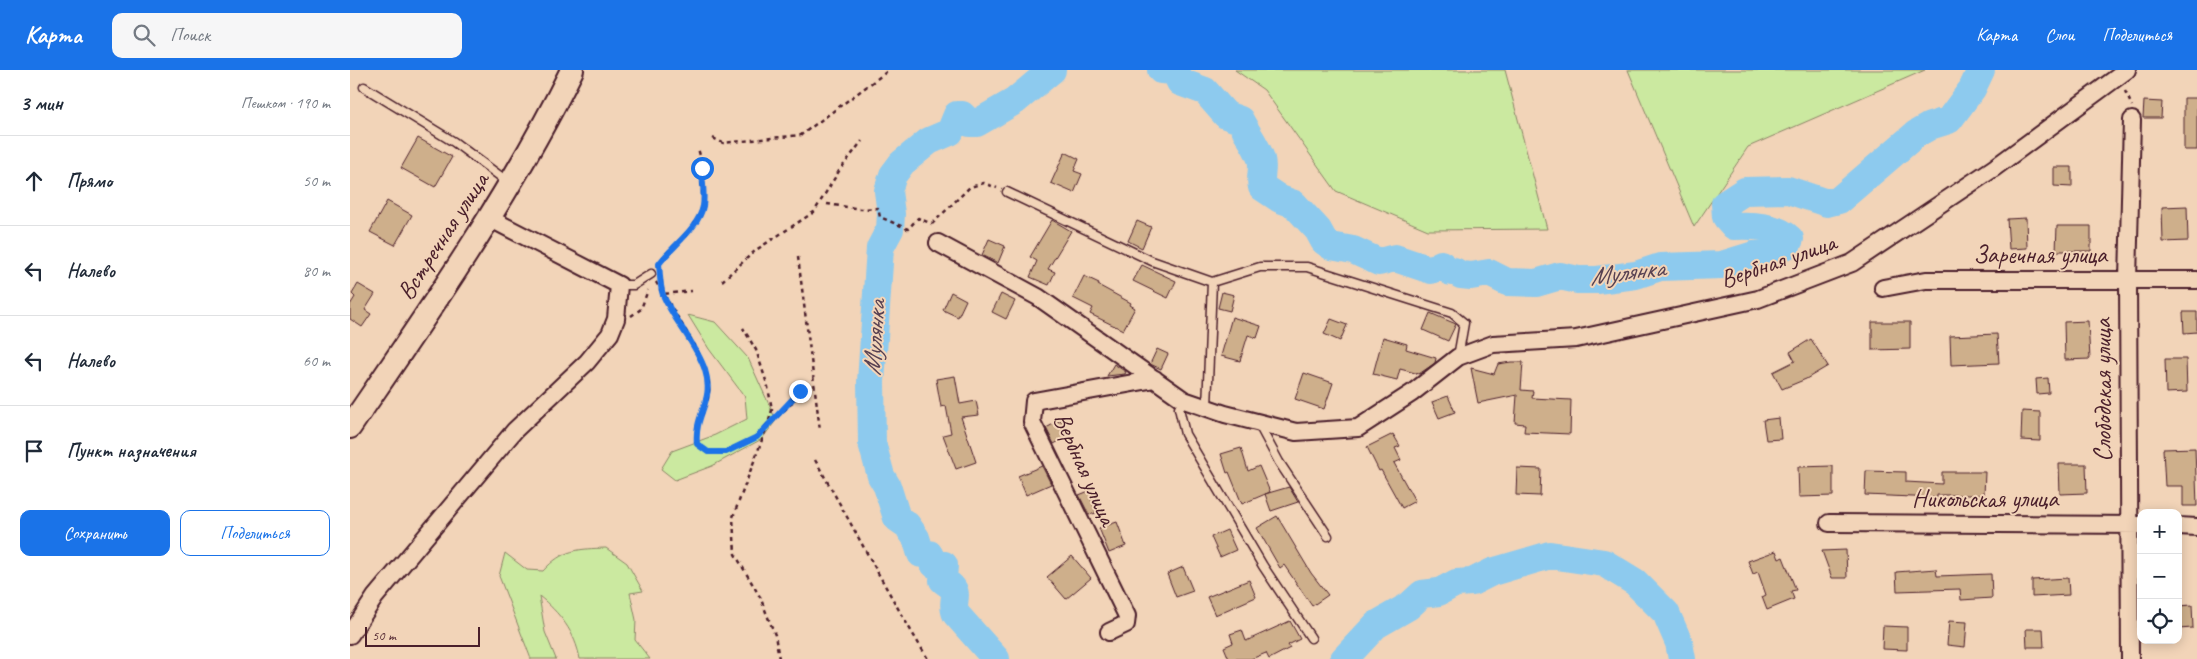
<!DOCTYPE html>
<html lang="ru">
<head>
<meta charset="utf-8">
<style>
	:root { --surface:#fff; --page:#f6f6f7; --text:#1f2937; --muted:#747a83; --line:#e0e1e3; --accent:#1a73e8 }
	body { margin:0; font-family:Caveat,sans-serif; background:var(--page); color:var(--text) }
	.controls { position:absolute; right:15px; bottom:15px; display:grid; overflow:hidden; border-radius:10px; box-shadow:0 2px 12px #0003 }
	.controls button { width:45px; height:45px; display:grid; place-items:center; padding:0; border:0; border-bottom:1px solid var(--line); background:var(--surface); color:var(--text); font:25px sans-serif }
	.scale { position:absolute; left:15px; bottom:12px; width:115px; box-sizing:border-box; padding-left:5px; border:2px solid #4a1f2b; border-top:0; font-size:14px; line-height:18px; white-space:nowrap; color:#4a1f2b; -webkit-text-stroke:4px #f2d4b8; paint-order:stroke }
	.stop { position:absolute; width:15px; height:15px; margin:-11px; border:4px solid #1a73e8; border-radius:50%; background:#fff }
	.stop.end { background:#1a73e8; border-color:#fff; box-shadow:0 1px 5px #0008 }
	.list { margin:0; padding:0; list-style:none }
	h2 { display:flex; justify-content:space-between; align-items:center; height:65px; margin:0; padding:0 20px; font-size:21px }
	h2 small { font-size:16px; font-weight:400; color:var(--muted) }
	.list li { display:grid; grid-template-columns:32px 1fr auto; gap:15px; align-items:center; box-sizing:border-box; height:90px; padding:0 20px; border-top:1px solid var(--line) }
	.list b { display:block; font-size:19px; white-space:nowrap }
	.list em { font-size:16px; font-style:normal; color:var(--muted) }
	.actions { display:flex; gap:10px; padding:15px 20px }
	.actions a { flex:1; padding:11px 0; border:1px solid var(--accent); border-radius:10px; text-align:center; font-size:18px; color:var(--accent) }
	.actions .main { background:var(--accent); color:#fff }
	.icon { flex:none; width:28px; height:28px; fill:none; stroke:currentColor; stroke-width:2; stroke-linecap:round; stroke-linejoin:round }
	.map { position:relative; flex:none; width:1847px; height:589px; overflow:hidden }
	header { display:flex; align-items:center; gap:30px; box-sizing:border-box; height:70px; padding:0 25px; background:var(--accent); color:#fff }
	header strong { font-size:24px }
	nav { display:flex; gap:28px; margin-inline-start:auto; font-size:18px }
	.search { width:350px; height:45px; background:var(--page); display:flex; align-items:center; gap:12px; box-sizing:border-box; padding:0 18px; border-radius:10px; color:var(--muted); font-size:19px }
	main { display:flex }
	aside { flex:1; background:var(--surface) }
	.map>svg:first-child { display:block }
</style>
</head>
<body>
<header>
<strong>Карта</strong>
<div class="search"><svg class="icon" aria-label="search" viewBox="0 0 24 24"><circle cx="10" cy="10" r="6"/><path d="M15 15l6 6"/></svg>Поиск</div>
<nav><a>Карта</a><a>Слои</a><a>Поделиться</a></nav>
</header>
<main>
<aside>
<h2>3 мин<small>Пешком · 190 m</small></h2>
<ul class="list">
<li><svg class="icon" aria-label="ahead" viewBox="0 0 24 24"><path d="M12 20V5M6 11l6-6 6 6"/></svg><div><b>Прямо</b></div><em>50 m</em></li>
<li><svg class="icon" aria-label="left" viewBox="0 0 24 24"><path d="M17 20v-9H6M10 6l-5 5 5 5"/></svg><div><b>Налево</b></div><em>80 m</em></li>
<li><svg class="icon" aria-label="left" viewBox="0 0 24 24"><path d="M17 20v-9H6M10 6l-5 5 5 5"/></svg><div><b>Налево</b></div><em>60 m</em></li>
<li><svg class="icon" aria-label="arrive" viewBox="0 0 24 24"><path d="M6 21V4h12l-3 4 3 4H6"/></svg><div><b>Пункт назначения</b></div></li>
</ul>
<div class="actions"><a class="main">Сохранить</a><a>Поделиться</a></div>
</aside>
<div class="map">
<svg width="1847" height="589" viewBox="0 0 1847 589">
	<rect width="100%" height="100%" fill="#f2d4b8"/>
	<filter id="ink" filterUnits="userSpaceOnUse"><feTurbulence type="fractalNoise" baseFrequency=".02" numOctaves="2"/><feDisplacementMap in="SourceGraphic" scale="10" xChannelSelector="R" yChannelSelector="G"/><feConvolveMatrix kernelMatrix="1 2 1 2 8 2 1 2 1" color-interpolation-filters="sRGB"/></filter>
	<g filter="url(#ink)">
		<path fill="#cbe9a0" stroke="#8a8466" d="M 885,0 L 1155,0 L 1197,159 L 1078,160 L 986,121 L 914,20 Z
			M 1278,0 L 1575,0 L 1398,77 L 1344,157 Z
			M 338,245 L 365,252 L 398,288 L 426,350 L 412,369 L 362,396 L 325,410 L 311,399 L 322,381 L 365,365 L 397,349 L 395,327 L 359,279 Z
			M 256,478 L 277,493 L 293,521 L 280,523 L 286,550 L 285,570 L 300,589 L 230,589 C 225,562 210,543 189,526 L 195,562 L 206,589 L 181,589 L 149,506 L 155,483 L 177,500 L 193,501 C 213,479 228,479 256,478 Z"/>
		<g fill="none" stroke-linecap="round" stroke-linejoin="round">
			<path stroke="#8dcaee" stroke-width="28" d="M 811,0 L 825,1 L 830,12 L 855,21 L 876,45 L 890,50 C 896,62 907,76 911,89 C 914,99 909,107 912,117 L 930,129 L 944,134 L 968,160 L 974,171 L 981,176 L 1003,180 L 1029,192 L 1045,188 L 1081,200 L 1091,194 L 1101,202 L 1104,201 L 1111,205 L 1121,206 L 1139,203 L 1157,212 L 1186,213 L 1210,206 L 1228,210 L 1247,210 L 1286,205 L 1310,197 L 1372,195 L 1437,175 L 1440,169 C 1427,156 1401,155 1384,156 L 1376,147 L 1375,134 L 1395,121 L 1438,120 L 1477,133 L 1489,130 L 1566,64 L 1580,56 L 1599,50 L 1622,19 L 1631,0
				M 646,589 L 606,544 C 601,534 608,526 603,519 C 601,515 596,513 593,510 L 594,495 L 584,494 L 579,484 L 571,484 L 566,468 L 557,455 L 547,448 L 537,416 L 531,406 L 522,373 L 521,312 L 530,178 L 540,159 L 541,144 L 538,121 L 543,105 L 552,93 L 579,71 L 600,62 L 607,45 L 612,45 L 620,53 L 627,53 L 665,31 L 702,0
				M 994,589 L 1026,555 L 1059,536 L 1072,524 L 1089,522 L 1106,513 L 1122,512 L 1142,502 L 1200,485 L 1254,493 L 1285,512 L 1316,543 L 1329,573 L 1332,589"/>
		</g>
		<path fill="#ceaf8b" stroke="#4a1f2b" d="M 1834,28 L 1847,28 L 1847,80 L 1834,80 Z
			M 1794,31 L 1812,32 L 1811,48 L 1793,48 Z
			M 68,68 L 102,87 L 85,117 L 51,98 Z
			M 715,82 L 729,89 L 724,101 L 732,104 L 724,123 L 701,113 Z
			M 1704,97 L 1722,97 L 1722,117 L 1704,116 Z
			M 37,131 L 62,145 L 45,175 L 20,162 Z
			M 1837,136 L 1838,171 L 1813,172 L 1812,137 Z
			M 1676,148 L 1677,178 L 1659,179 L 1657,149 Z
			M 702,150 L 721,161 L 698,199 L 705,202 L 699,215 L 680,207 L 687,191 L 680,187 Z
			M 787,151 L 801,157 L 792,178 L 778,171 Z
			M 1707,156 L 1741,156 L 1741,181 L 1706,181 Z
			M 639,169 L 655,176 L 648,193 L 632,185 Z
			M 792,195 L 826,211 L 818,228 L 783,211 Z
			M 734,206 L 749,213 L 748,215 L 781,233 L 780,235 L 785,238 L 773,260 L 740,244 L 743,238 L 723,228 Z
			M 8,214 L 25,224 L 15,240 L 21,244 L 12,257 L 0,249 L 0,235 L 5,227 L 2,224 Z
			M 601,222 L 616,230 L 608,247 L 593,240 Z
			M 872,222 L 884,225 L 880,241 L 868,238 Z
			M 651,224 L 665,231 L 656,249 L 642,242 Z
			M 1833,242 L 1847,242 L 1847,262 L 1834,263 Z
			M 1080,243 L 1106,254 L 1098,271 L 1073,260 Z
			M 882,247 L 911,256 L 907,268 L 898,265 L 890,291 L 871,286 Z
			M 981,249 L 997,255 L 990,271 L 974,264 Z
			M 1738,251 L 1740,289 L 1715,290 L 1714,252 Z
			M 1522,252 L 1560,252 L 1560,279 L 1522,280 Z
			M 1647,264 L 1649,293 L 1601,295 L 1600,266 Z
			M 1033,267 L 1057,274 L 1056,279 L 1086,288 L 1085,293 L 1069,304 L 1050,299 L 1047,310 L 1023,304 Z
			M 1461,269 L 1478,296 L 1456,309 L 1432,319 L 1423,302 L 1445,291 L 1440,282 Z
			M 807,279 L 818,284 L 811,299 L 800,294 Z
			M 1815,289 L 1836,289 L 1837,322 L 1816,323 Z
			M 1161,292 L 1173,292 L 1171,320 L 1183,321 L 1182,328 L 1221,330 L 1220,364 L 1174,362 L 1175,354 L 1165,353 L 1167,325 L 1128,333 L 1121,298 L 1144,304 L 1148,294 Z
			M 764,294 L 776,302 L 775,304 L 757,306 Z
			M 954,303 L 983,313 L 974,339 L 945,329 Z
			M 605,306 L 610,334 L 626,331 L 629,345 L 611,347 L 626,392 L 606,399 L 593,365 L 601,363 L 596,336 L 591,337 L 586,309 Z
			M 1698,308 L 1699,323 L 1687,324 L 1686,309 Z
			M 1098,326 L 1105,342 L 1089,348 L 1082,332 Z
			M 1672,341 L 1690,342 L 1690,371 L 1671,370 Z
			M 1429,348 L 1431,369 L 1416,370 L 1413,350 Z
			M 711,350 L 720,365 L 704,374 L 696,358 Z
			M 1043,364 L 1050,376 L 1045,378 L 1051,390 L 1044,393 L 1065,431 L 1052,438 L 1031,400 L 1029,401 L 1017,377 Z
			M 891,378 L 898,401 L 909,396 L 920,422 L 892,434 L 879,402 L 877,403 L 871,384 Z
			M 1845,378 L 1847,436 L 1833,436 L 1833,416 L 1815,416 L 1813,379 Z
			M 1709,394 L 1736,394 L 1737,423 L 1710,424 Z
			M 692,396 L 701,414 L 676,425 L 668,406 Z
			M 1483,396 L 1483,426 L 1449,427 L 1448,397 Z
			M 1167,398 L 1191,399 L 1190,426 L 1166,425 Z
			M 1516,401 L 1556,402 L 1556,412 L 1592,414 L 1592,402 L 1635,402 L 1634,425 L 1587,425 L 1587,428 L 1515,425 Z
			M 939,417 L 948,432 L 921,441 L 915,424 Z
			M 739,421 L 746,443 L 739,445 L 729,425 Z
			M 927,446 L 961,503 L 978,525 L 962,536 L 934,495 L 930,498 L 907,458 Z
			M 767,452 L 776,476 L 759,483 L 749,458 Z
			M 877,460 L 886,480 L 870,487 L 861,467 Z
			M 1496,480 L 1497,508 L 1482,508 L 1472,481 Z
			M 1426,481 L 1429,489 L 1433,487 L 1446,520 L 1441,521 L 1444,529 L 1417,540 L 1412,527 L 1416,525 L 1408,502 L 1403,504 L 1398,491 Z
			M 722,486 L 741,508 L 716,529 L 697,507 Z
			M 833,497 L 843,521 L 826,527 L 817,504 Z
			M 1586,499 L 1587,506 L 1641,504 L 1642,528 L 1611,530 L 1610,519 L 1547,521 L 1546,502 Z
			M 1718,508 L 1719,525 L 1682,527 L 1682,510 Z
			M 899,510 L 906,527 L 865,545 L 857,527 Z
			M 1842,535 L 1843,558 L 1828,559 L 1828,536 Z
			M 940,551 L 950,569 L 938,575 L 940,578 L 919,589 L 916,583 L 901,589 L 879,589 L 874,577 L 883,573 L 880,564 L 892,560 L 896,571 Z
			M 1599,551 L 1617,552 L 1615,577 L 1597,575 Z
			M 1533,556 L 1557,557 L 1557,580 L 1532,579 Z
			M 1676,559 L 1693,559 L 1694,577 L 1677,577 Z"/>
		<g fill="none" stroke-linecap="round" stroke-linejoin="round">
			<g stroke="#4a1f2b" stroke-width="11">
				<path id="service" d="M 14,17 L 104,72 L 158,112
					M 657,122 L 802,191 L 862,212 L 910,197 L 957,197 L 1102,243 L 1114,253 L 1108,287
					M 269,215 L 284,215 L 301,204
					M 834,330 L 829,338 L 835,364 L 913,496 L 961,568
					M 857,337 L 862,212
					M 908,353 L 929,392 L 978,466"/>
			</g>
			<g stroke="#4a1f2b" stroke-width="20">
				<path id="minor" d="M 588,173 L 688,227 L 834,330 L 875,344 L 946,362 L 1008,358 L 1062,323 L 1108,287 L 1143,274 L 1226,269 L 1408,229 L 1502,193 L 1644,98 L 1777,0
					M 1533,218 L 1576,210 L 1847,210
					M 1479,453 L 1791,455
					M 1828,456 L 1847,457
					M 759,562 L 776,554 L 777,546 L 682,352 L 684,331 L 805,309
					M 0,565 L 25,527 L 165,360 L 237,292 L 260,264 L 266,249 L 269,215 L 139,148
					M 1780,589 L 1778,210 L 1782,50"/>
			</g>
			<g stroke="#4a1f2b" stroke-width="26">
				<path id="secondary" d="M 0,357 C 79,241 160,126 222,0"/>
			</g>
			<path stroke="#4a1f2b" stroke-width="2.5" stroke-dasharray="4 4" stroke-linecap="butt" d="M 1775,21 L 1782,36
				M 363,68 L 373,73 L 451,65 L 539,0
				M 477,134 L 511,139 L 528,138 L 530,147 L 558,159 L 568,148 L 582,154
				M 582,154 L 620,117 L 634,113 L 647,118
				M 448,187 L 470,360
				M 309,197 L 309,194 C 321,176 349,158 353,136 C 354,129 352,121 352,113 C 352,101 352,90 348,79
				M 311,210 L 313,224 C 326,245 359,295 359,318 C 358,341 344,348 347,374 L 358,382 L 376,382 L 407,367 L 418,354 L 422,340 L 418,317 L 406,280 L 393,258
				M 372,211 L 406,180 L 464,142 L 489,101 L 512,71
				M 306,212 L 313,224 L 342,221
				M 281,246 L 291,239 L 298,220
				M 465,390 C 503,456 538,524 578,589
				M 429,589 L 425,565 L 410,527 L 385,484 L 383,447 L 418,354 L 440,335 L 450,321"/>
			<use href="#service" stroke="#f2d4b8" stroke-width="8"/>
			<use href="#minor" stroke="#f2d4b8" stroke-width="16"/>
			<use href="#secondary" stroke="#f2d4b8" stroke-width="22"/>
		</g>
	</g>
	<g fill="none" stroke-linecap="round" stroke-linejoin="round" filter="url(#ink)">
		<path stroke="#1a73e8" stroke-width="6" d="M 352,98 C 352,110 355,124 353,136 C 349,158 321,177 309,194 C 310,204 310,216 313,225 C 324,251 346,273 355,300 C 365,332 344,343 347,374 L 358,382 L 376,382 L 407,367 L 450,321"/>
	</g>
	<g text-anchor="middle" dominant-baseline="central" stroke-width="4" stroke-linejoin="round" paint-order="stroke">
		<g font-size="25" fill="#4a1f2b" stroke="#f2d4b8">
			<text transform="translate(93 166) rotate(-57)">Встречная улица</text>
			<text x="1690" y="185">Заречная улица</text>
			<text transform="translate(1428 191) rotate(-19)">Вербная улица</text>
			<text transform="translate(1753 320) rotate(-90)">Слободская улица</text>
			<text transform="translate(735 399) rotate(66)">Вербная улица</text>
			<text x="1635" y="429">Никольская улица</text>
		</g>
		<g font-size="26" font-style="italic" fill="#574152" stroke="#f2d4b8">
			<text transform="translate(1277 202) rotate(-7)">Мулянка</text>
			<text transform="translate(524 268) rotate(-86)">Мулянка</text>
		</g>
	</g>
</svg>
<div class="controls">
<button>+</button>
<button>−</button>
<button><svg class="icon" aria-label="locate" viewBox="0 0 24 24"><circle cx="12" cy="12" r="6"/><path d="M12 2v4M12 18v4M2 12h4M18 12h4"/></svg></button>
</div>
<div class="scale">50 m</div>
<div class="stop" style="left:352px;top:98px"></div>
<div class="stop end" style="left:450px;top:321px"></div>
</div>
</main>
</body>
</html>
